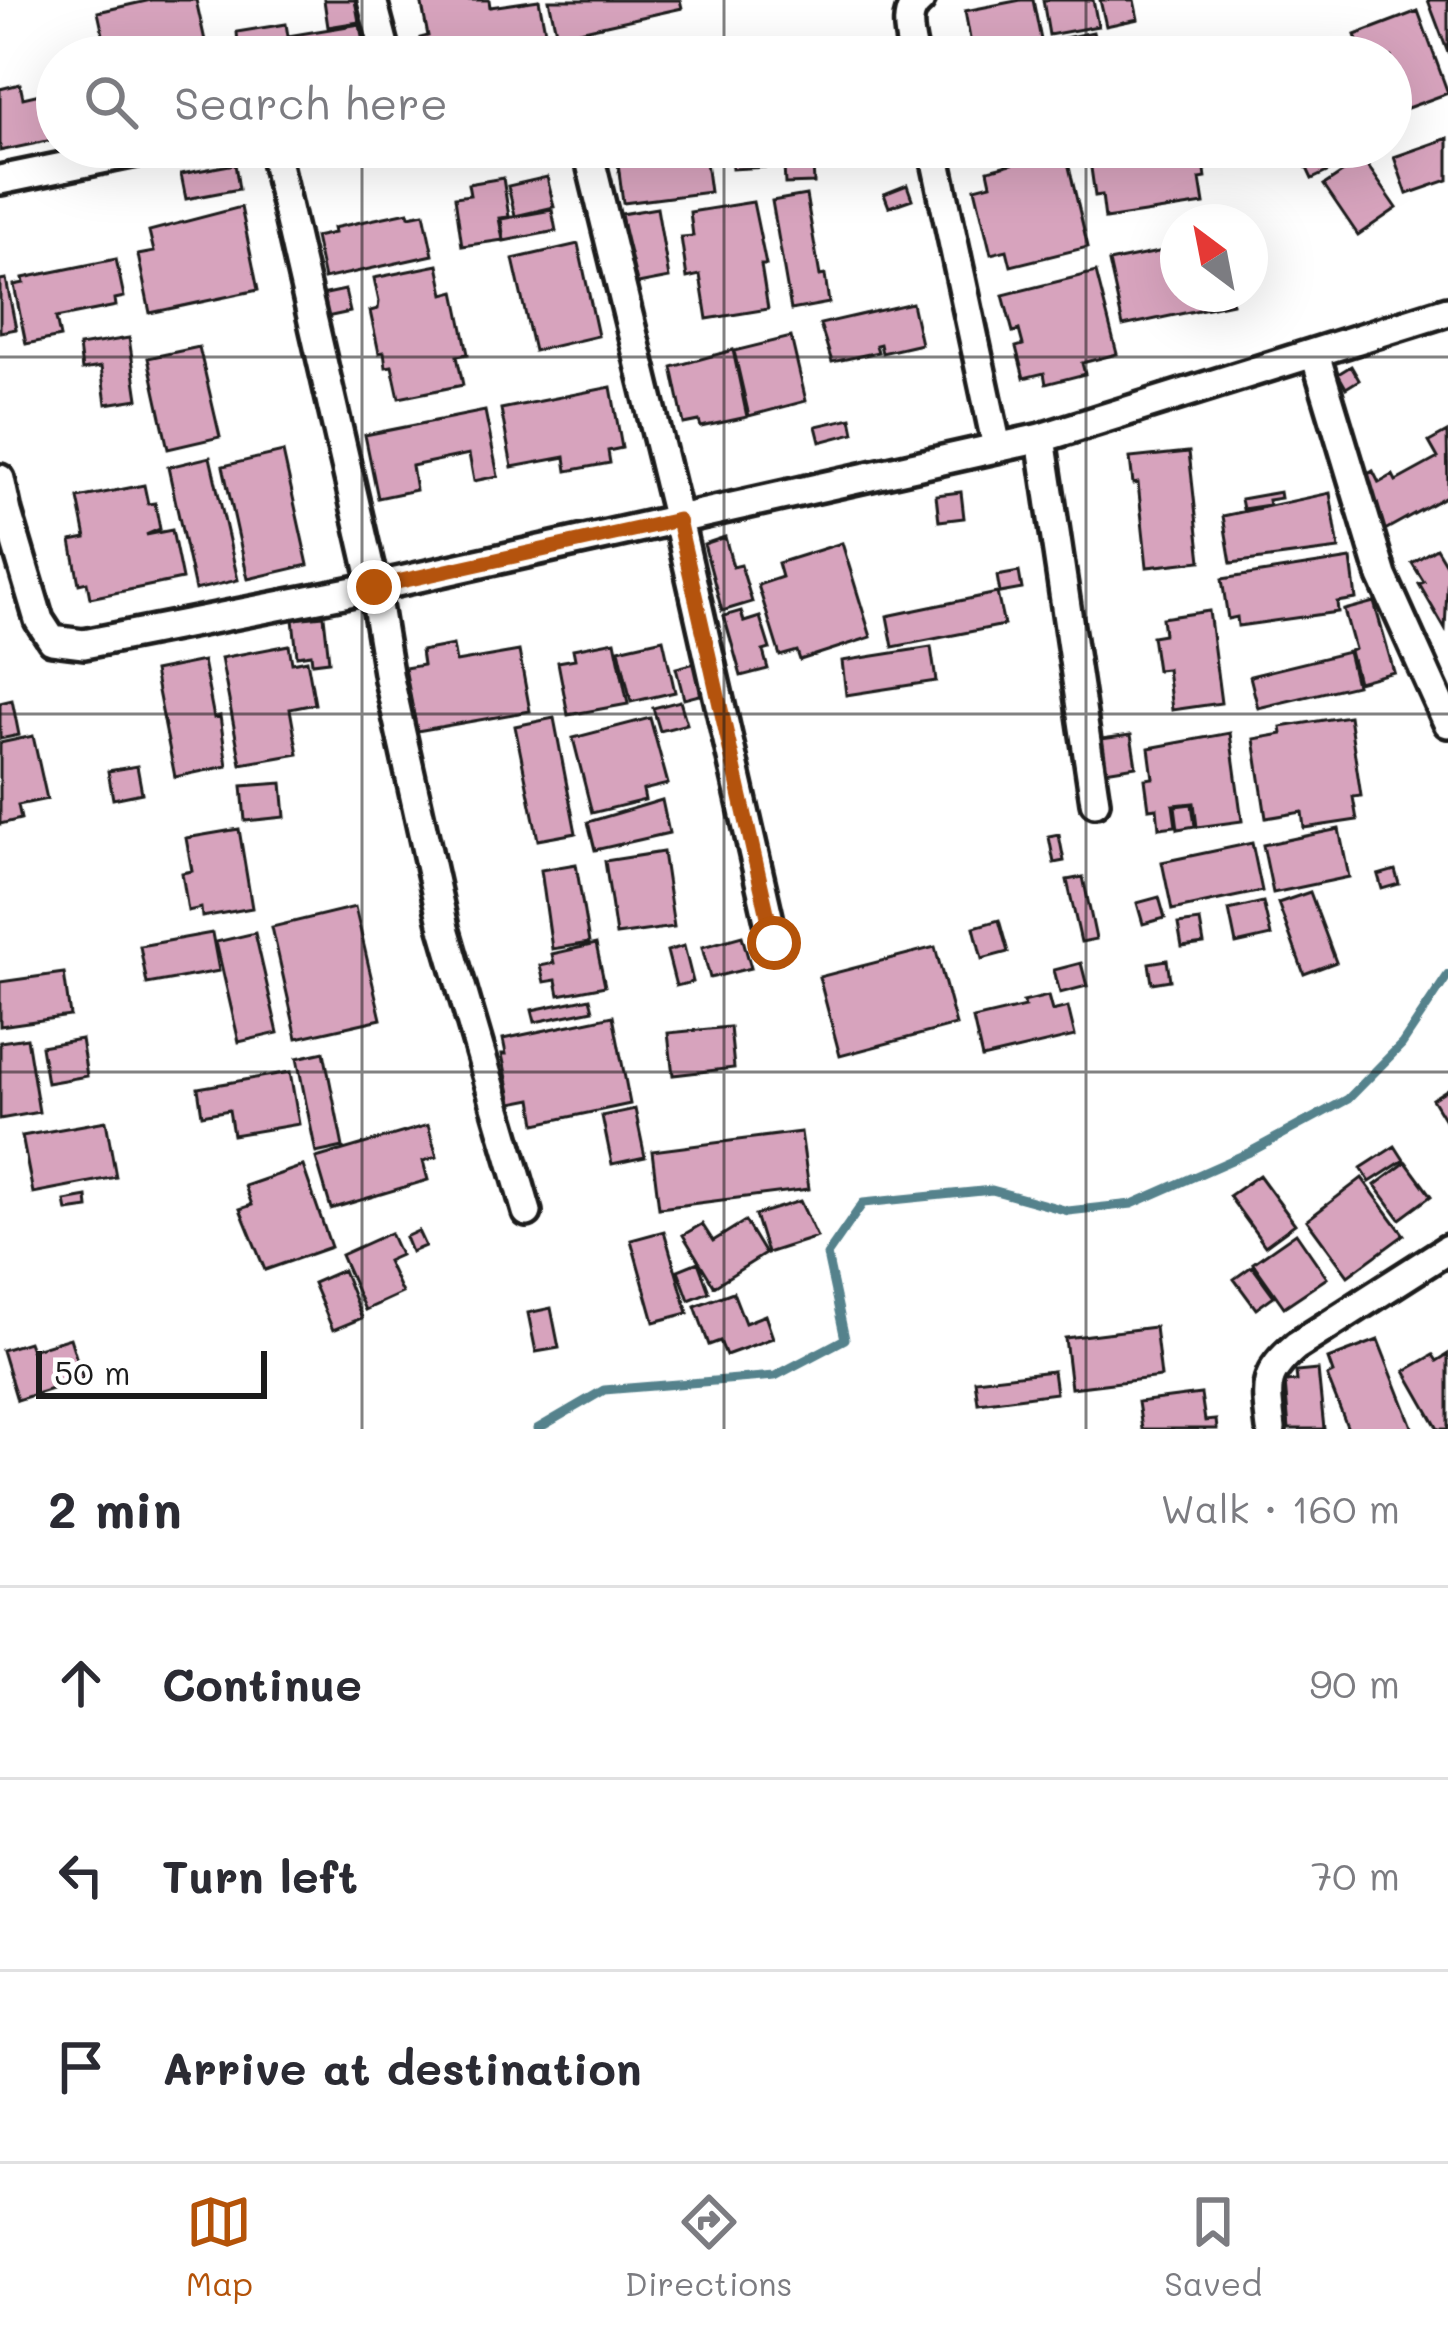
<!DOCTYPE html>
<html lang="en">
<head>
<meta charset="utf-8">
<style>
	:root { --surface:#fff; --page:#f2f2f3; --text:#2b2b33; --muted:#7c7c81; --line:#e1e1e2; --accent:#b45309 }
	body { margin:0; font-family:Mali,sans-serif; background:var(--page); color:var(--text) }
	.compass { position:absolute; left:1160px; top:204px; width:108px; height:108px; border-radius:50%; background:var(--surface); box-shadow:0 12px 48px #0002; rotate:328deg }
	.scale { position:absolute; left:36px; bottom:30px; width:231px; box-sizing:border-box; padding-left:12px; border:6px solid #1c1c1c; border-top:0; font-size:33px; line-height:42px; white-space:nowrap; color:#1c1c1c; -webkit-text-stroke:9px #fff; paint-order:stroke }
	.stop { position:absolute; width:36px; height:36px; margin:-27px; border:9px solid #b45309; border-radius:50%; background:#fff }
	.stop.end { background:#b45309; border-color:#fff; box-shadow:0 3px 12px #0008 }
	.list { margin:0; padding:0; list-style:none }
	h2 { display:flex; justify-content:space-between; align-items:center; height:156px; margin:0; padding:0 48px; font-size:51px }
	h2 small { font-size:39px; font-weight:400; color:var(--muted) }
	.list li { display:grid; grid-template-columns:78px 1fr auto; gap:36px; align-items:center; box-sizing:border-box; height:192px; padding:0 48px; border-top:3px solid var(--line) }
	.list b { display:block; font-size:45px; white-space:nowrap }
	.list em { font-size:39px; font-style:normal; color:var(--muted) }
	.icon { flex:none; width:66px; height:66px; fill:none; stroke:currentColor; stroke-width:2; stroke-linecap:round; stroke-linejoin:round }
	.map { position:relative; flex:none; width:1448px; height:1429px; overflow:hidden }
	.search { position:absolute; background:var(--surface); box-shadow:0 12px 48px #0002; left:36px; right:36px; top:36px; height:132px; display:flex; align-items:center; gap:30px; box-sizing:border-box; padding:0 42px; border-radius:66px; color:var(--muted); font-size:45px }
	.sheet { height:732px; background:var(--surface) }
	nav { display:flex; justify-content:space-around; align-items:center; box-sizing:border-box; height:168px; border-top:3px solid var(--line); background:var(--surface); font-size:33px; color:var(--muted) }
	nav a { display:grid; justify-items:center; gap:6px }
	nav .on { color:var(--accent) }
	.map>svg:first-child { display:block }
</style>
</head>
<body>
<div class="map">
<svg width="1448" height="1429" viewBox="0 0 1448 1429">
	<rect width="100%" height="100%" fill="#fff"/>
	<filter id="ink" filterUnits="userSpaceOnUse"><feTurbulence type="fractalNoise" baseFrequency=".00833" numOctaves="2"/><feDisplacementMap in="SourceGraphic" scale="24" xChannelSelector="R" yChannelSelector="G"/><feConvolveMatrix kernelMatrix="1 2 1 2 8 2 1 2 1" color-interpolation-filters="sRGB"/></filter>
	<g filter="url(#ink)">
		<g fill="none" stroke-linecap="round" stroke-linejoin="round">
			<path stroke="#54828c" stroke-width="9" d="M 537,1429 L 604,1390 L 775,1376 L 845,1339 L 827,1255 L 863,1203 L 992,1190 L 1068,1211 L 1132,1204 L 1250,1152 L 1348,1099 L 1402,1044 L 1448,975"/>
		</g>
		<path fill="#d7a3bd" stroke="#1c1c1c" stroke-width="3" d="M 151,0 L 196,0 L 207,50 L 177,57 L 108,57 L 98,12 Z
			M 324,0 L 355,0 L 359,22 L 328,27 Z
			M 421,0 L 489,0 L 490,7 L 539,0 L 546,36 L 443,57 L 424,57 L 420,38 L 428,36 Z
			M 549,0 L 680,0 L 682,8 L 557,36 Z
			M 1021,0 L 1033,0 L 1043,50 L 985,57 L 984,48 L 972,50 L 965,11 Z
			M 1043,0 L 1093,0 L 1098,26 L 1049,35 Z
			M 1100,0 L 1134,0 L 1138,19 L 1106,26 Z
			M 1428,0 L 1448,0 L 1448,53 Z
			M 1418,11 L 1448,93 L 1391,114 L 1391,57 L 1363,57 L 1355,35 Z
			M 286,24 L 288,36 L 360,24 L 365,57 L 227,57 L 225,46 L 238,44 L 237,32 Z
			M 1093,32 L 1099,57 L 1058,57 L 1055,40 Z
			M 20,84 L 23,98 L 57,90 L 57,139 L 0,151 L 0,89 Z
			M 1448,138 L 1448,180 L 1407,194 L 1394,157 Z
			M 616,147 L 704,147 L 710,192 L 623,203 Z
			M 731,147 L 825,147 L 826,165 L 813,165 L 814,183 L 785,184 L 784,166 L 732,169 Z
			M 842,147 L 889,147 L 889,156 L 843,161 Z
			M 1088,147 L 1202,147 L 1206,178 L 1200,179 L 1204,204 L 1105,219 L 1102,195 L 1095,196 Z
			M 1297,147 L 1380,147 L 1312,179 Z
			M 1065,150 L 1088,247 L 1011,266 L 1007,250 L 991,254 L 975,188 L 991,184 L 988,170 Z
			M 1363,159 L 1397,208 L 1358,235 L 1324,185 Z
			M 235,164 L 239,189 L 186,199 L 181,174 Z
			M 547,177 L 554,207 L 515,216 L 508,186 Z
			M 503,178 L 509,217 L 499,218 L 503,240 L 462,246 L 455,197 L 470,195 L 468,184 Z
			M 907,185 L 912,199 L 889,207 L 884,194 Z
			M 806,195 L 820,276 L 825,275 L 829,303 L 791,310 L 772,201 Z
			M 753,202 L 766,265 L 761,265 L 768,309 L 707,319 L 700,275 L 687,278 L 681,237 L 693,236 L 690,212 Z
			M 241,207 L 258,290 L 150,313 L 138,255 L 154,252 L 149,231 Z
			M 657,208 L 669,278 L 633,285 L 621,214 Z
			M 552,210 L 556,231 L 504,241 L 501,219 Z
			M 408,212 L 409,216 L 424,213 L 433,255 L 324,279 L 315,237 L 334,233 L 333,228 Z
			M 578,244 L 598,336 L 534,351 L 513,259 Z
			M 1178,248 L 1178,294 L 1231,294 L 1232,303 L 1123,326 L 1109,262 Z
			M 116,259 L 124,297 L 115,299 L 116,306 L 56,318 L 60,337 L 26,344 L 14,285 L 24,283 L 23,278 Z
			M 438,265 L 444,294 L 455,291 L 468,354 L 457,356 L 463,385 L 399,398 L 392,366 L 386,367 L 384,352 L 379,353 L 370,311 L 378,309 L 379,302 L 374,278 Z
			M 1096,272 L 1117,354 L 1082,363 L 1085,374 L 1046,384 L 1044,373 L 1024,378 L 1016,347 L 1023,345 L 1019,330 L 1013,332 L 1003,295 Z
			M 6,279 L 16,329 L 0,332 L 0,280 Z
			M 345,290 L 350,312 L 322,318 L 317,296 Z
			M 912,303 L 921,344 L 882,353 L 880,344 L 876,345 L 878,352 L 832,362 L 820,324 Z
			M 791,337 L 806,401 L 749,416 L 734,351 Z
			M 129,338 L 138,399 L 106,404 L 101,367 L 82,370 L 79,346 Z
			M 199,347 L 220,437 L 168,449 L 148,358 Z
			M 733,350 L 747,417 L 701,427 L 699,421 L 684,424 L 672,367 Z
			M 1351,366 L 1359,380 L 1346,388 L 1338,374 Z
			M 611,387 L 622,448 L 608,451 L 610,463 L 567,471 L 565,457 L 512,467 L 501,409 Z
			M 485,411 L 498,476 L 474,481 L 469,454 L 412,466 L 416,490 L 378,498 L 365,435 Z
			M 851,418 L 854,433 L 820,442 L 816,426 Z
			M 1447,432 L 1448,495 L 1383,531 L 1362,493 L 1360,479 L 1373,471 L 1379,483 L 1393,475 L 1396,481 L 1438,458 L 1429,442 Z
			M 283,452 L 308,565 L 248,579 L 223,466 Z
			M 1189,452 L 1201,561 L 1147,567 L 1138,483 L 1133,484 L 1130,458 Z
			M 210,457 L 238,580 L 195,590 L 168,467 Z
			M 144,485 L 148,504 L 155,503 L 160,529 L 146,535 L 172,530 L 182,579 L 90,598 L 87,582 L 79,584 L 71,541 L 86,538 L 78,498 Z
			M 961,492 L 964,518 L 939,521 L 936,495 Z
			M 1280,492 L 1281,498 L 1268,500 L 1269,505 L 1243,509 L 1241,499 Z
			M 1330,493 L 1339,549 L 1231,563 L 1223,516 Z
			M 725,537 L 733,567 L 741,565 L 752,602 L 722,611 L 704,544 Z
			M 842,543 L 871,637 L 800,660 L 797,651 L 780,656 L 758,585 L 782,577 L 778,563 Z
			M 1436,548 L 1448,568 L 1445,629 L 1419,584 L 1424,582 L 1412,563 Z
			M 1351,559 L 1356,599 L 1337,602 L 1338,612 L 1238,626 L 1237,617 L 1228,619 L 1222,579 Z
			M 1019,572 L 1022,589 L 1000,593 L 997,576 Z
			M 997,593 L 1004,625 L 893,647 L 887,616 Z
			M 1374,602 L 1394,672 L 1358,682 L 1350,651 L 1355,649 L 1344,610 Z
			M 741,611 L 744,622 L 760,617 L 770,649 L 763,651 L 768,669 L 741,676 L 724,616 Z
			M 1209,611 L 1221,703 L 1172,710 L 1167,669 L 1157,670 L 1152,636 L 1164,634 L 1162,618 Z
			M 324,616 L 329,661 L 312,663 L 311,654 L 297,656 L 293,619 Z
			M 663,639 L 675,692 L 631,702 L 619,649 Z
			M 615,641 L 628,704 L 568,715 L 558,662 L 575,659 L 573,649 Z
			M 289,645 L 292,663 L 307,660 L 315,704 L 290,709 L 298,754 L 241,764 L 221,658 Z
			M 453,645 L 456,662 L 519,651 L 530,711 L 417,731 L 405,668 L 423,665 L 421,651 Z
			M 931,647 L 936,681 L 846,695 L 842,661 Z
			M 1348,652 L 1356,685 L 1258,708 L 1250,676 Z
			M 203,661 L 214,718 L 220,716 L 227,766 L 175,777 L 154,671 Z
			M 699,662 L 707,693 L 684,699 L 676,668 Z
			M 12,700 L 19,735 L 0,739 L 0,703 Z
			M 680,701 L 687,724 L 660,731 L 653,708 Z
			M 1349,716 L 1361,796 L 1353,797 L 1357,820 L 1304,828 L 1302,812 L 1266,818 L 1254,739 L 1282,734 L 1281,727 Z
			M 554,718 L 576,833 L 538,840 L 515,726 Z
			M 650,718 L 668,784 L 643,790 L 645,800 L 592,813 L 573,738 Z
			M 1230,733 L 1242,821 L 1197,827 L 1194,803 L 1173,805 L 1176,826 L 1159,828 L 1157,808 L 1149,809 L 1145,779 L 1153,778 L 1149,748 Z
			M 1131,735 L 1136,766 L 1105,771 L 1101,739 Z
			M 33,736 L 47,799 L 18,805 L 21,819 L 0,824 L 0,743 Z
			M 137,766 L 142,793 L 113,799 L 108,771 Z
			M 282,783 L 285,817 L 245,821 L 242,786 Z
			M 662,800 L 669,833 L 595,850 L 588,822 Z
			M 1192,804 L 1195,826 L 1178,829 L 1175,806 Z
			M 239,829 L 252,908 L 202,917 L 201,908 L 188,911 L 182,873 L 192,871 L 186,838 Z
			M 1339,829 L 1349,877 L 1273,893 L 1263,845 Z
			M 1059,835 L 1064,861 L 1054,863 L 1049,837 Z
			M 1252,843 L 1262,891 L 1172,910 L 1162,862 Z
			M 663,852 L 674,927 L 616,935 L 605,861 Z
			M 576,864 L 589,943 L 552,949 L 541,870 Z
			M 1395,870 L 1399,884 L 1382,889 L 1378,875 Z
			M 1083,877 L 1096,939 L 1081,942 L 1067,880 Z
			M 1310,892 L 1336,962 L 1304,974 L 1278,903 Z
			M 1159,897 L 1165,918 L 1143,924 L 1137,903 Z
			M 1263,902 L 1271,936 L 1236,944 L 1229,910 Z
			M 355,907 L 381,1019 L 297,1038 L 272,927 Z
			M 999,920 L 1008,952 L 982,959 L 974,927 Z
			M 1200,921 L 1204,944 L 1182,947 L 1178,924 Z
			M 212,933 L 219,971 L 147,984 L 140,946 Z
			M 255,933 L 278,1033 L 239,1042 L 216,942 Z
			M 742,936 L 751,968 L 710,978 L 702,947 Z
			M 596,944 L 605,986 L 559,995 L 556,980 L 544,982 L 540,966 L 554,963 L 552,954 Z
			M 684,946 L 693,982 L 676,986 L 667,951 Z
			M 935,947 L 956,1025 L 840,1056 L 819,977 Z
			M 1167,960 L 1170,980 L 1152,983 L 1149,963 Z
			M 1081,963 L 1087,986 L 1060,993 L 1054,970 Z
			M 64,973 L 70,1016 L 0,1026 L 0,982 Z
			M 1048,996 L 1052,1011 L 1068,1007 L 1075,1036 L 982,1058 L 973,1019 L 1025,1007 L 1023,1002 Z
			M 590,998 L 593,1010 L 535,1022 L 532,1010 Z
			M 613,1016 L 630,1104 L 536,1124 L 532,1099 L 512,1103 L 502,1054 L 506,1054 L 503,1039 Z
			M 730,1027 L 734,1068 L 673,1075 L 668,1033 Z
			M 27,1038 L 39,1112 L 0,1119 L 0,1042 Z
			M 81,1039 L 87,1076 L 47,1083 L 41,1046 Z
			M 324,1052 L 343,1147 L 316,1153 L 297,1058 Z
			M 290,1072 L 299,1124 L 233,1135 L 229,1110 L 202,1115 L 198,1088 Z
			M 1448,1089 L 1448,1121 L 1446,1122 L 1432,1099 Z
			M 635,1109 L 645,1157 L 612,1164 L 602,1116 Z
			M 106,1121 L 116,1177 L 33,1193 L 22,1136 Z
			M 428,1125 L 437,1157 L 423,1161 L 428,1180 L 331,1209 L 316,1158 Z
			M 801,1132 L 809,1189 L 659,1208 L 652,1151 Z
			M 1395,1146 L 1404,1160 L 1370,1182 L 1361,1168 Z
			M 1406,1162 L 1431,1196 L 1400,1219 L 1375,1185 Z
			M 303,1166 L 331,1247 L 265,1270 L 240,1209 L 252,1205 L 245,1186 Z
			M 1259,1175 L 1295,1224 L 1265,1246 L 1229,1196 Z
			M 1362,1178 L 1404,1235 L 1348,1276 L 1307,1220 Z
			M 87,1197 L 88,1208 L 67,1211 L 65,1201 Z
			M 800,1201 L 817,1237 L 767,1253 L 755,1215 Z
			M 745,1221 L 765,1254 L 714,1286 L 683,1235 L 702,1224 L 713,1241 Z
			M 418,1231 L 425,1246 L 411,1252 L 405,1237 Z
			M 664,1231 L 688,1313 L 654,1322 L 631,1240 Z
			M 390,1233 L 400,1255 L 387,1261 L 402,1293 L 365,1310 L 341,1255 Z
			M 1296,1233 L 1327,1278 L 1284,1307 L 1253,1263 Z
			M 698,1262 L 709,1292 L 689,1300 L 678,1270 Z
			M 1252,1266 L 1274,1296 L 1256,1309 L 1234,1279 Z
			M 343,1270 L 362,1318 L 333,1330 L 313,1283 Z
			M 733,1292 L 745,1323 L 765,1315 L 773,1338 L 726,1355 L 720,1341 L 709,1345 L 695,1306 Z
			M 551,1308 L 559,1348 L 536,1352 L 528,1313 Z
			M 1155,1327 L 1161,1377 L 1071,1388 L 1065,1338 Z
			M 70,1338 L 83,1379 L 17,1400 L 2,1350 L 28,1342 L 31,1350 Z
			M 1378,1340 L 1413,1429 L 1348,1429 L 1327,1376 L 1333,1373 L 1328,1359 Z
			M 1448,1354 L 1448,1429 L 1438,1429 L 1405,1371 L 1433,1355 L 1437,1361 Z
			M 1318,1370 L 1324,1429 L 1289,1429 L 1285,1382 L 1297,1381 L 1296,1372 Z
			M 1053,1371 L 1056,1393 L 978,1403 L 975,1380 Z
			M 1201,1394 L 1205,1421 L 1216,1420 L 1217,1429 L 1142,1429 L 1138,1402 Z"/>
		<g fill="none" stroke-linecap="round" stroke-linejoin="round">
			<g stroke="#1c1c1c" stroke-width="36">
				<path id="street" d="M 372,0 L 387,57
					M 914,57 C 910,37 902,14 920,0
					M 273,147 L 374,587 L 389,679 L 444,928 L 527,1212
					M 587,147 L 678,520 L 774,943
					M 933,147 L 997,447
					M 0,180 L 160,147
					M 1315,354 L 1382,576 L 1448,723
					M 1041,438 L 1095,802
					M 0,479 L 7,512
					M 0,514 L 7,512 L 39,620 L 52,640 L 84,644 L 374,587 L 1041,438 L 1448,311
					M 1271,1429 C 1266,1386 1262,1375 1296,1346 L 1448,1249"/>
			</g>
			<use href="#street" stroke="#fff" stroke-width="27"/>
		</g>
	</g>
	<g fill="none" stroke-linecap="round" stroke-linejoin="round" filter="url(#ink)">
		<path stroke="#b45309" stroke-width="15" d="M 374,587 L 678,520 L 774,943"/>
	</g>
	<path fill="none" stroke="#1c1c1c" stroke-width="3" stroke-opacity="0.55" d="M 362,0 L 362,57M 724,0 L 724,57M 1086,0 L 1086,57M 362,147 L 362,1429M 724,147 L 724,1429M 1086,147 L 1086,1429M 0,357 L 1448,357M 0,714 L 1448,714M 0,1072 L 1448,1072"/>
</svg>
<svg class="compass" viewBox="-18 -18 36 36"><path d="M0-13l5 13h-10z" fill="#e53935"/><path d="M0 13l5-13h-10z" fill="#7c7c81"/></svg>
<div class="scale">50 m</div>
<div class="stop" style="left:774px;top:943px"></div>
<div class="stop end" style="left:374px;top:587px"></div>
<div class="search"><svg class="icon" aria-label="search" viewBox="0 0 24 24"><circle cx="10" cy="10" r="6"/><path d="M15 15l6 6"/></svg>Search here</div>
</div>
<section class="sheet">
<h2>2 min<small>Walk · 160 m</small></h2>
<ul class="list">
<li><svg class="icon" aria-label="ahead" viewBox="0 0 24 24"><path d="M12 20V5M6 11l6-6 6 6"/></svg><div><b>Continue</b></div><em>90 m</em></li>
<li><svg class="icon" aria-label="left" viewBox="0 0 24 24"><path d="M17 20v-9H6M10 6l-5 5 5 5"/></svg><div><b>Turn left</b></div><em>70 m</em></li>
<li><svg class="icon" aria-label="arrive" viewBox="0 0 24 24"><path d="M6 21V4h12l-3 4 3 4H6"/></svg><div><b>Arrive at destination</b></div></li>
</ul>
</section>
<nav>
<a class="on"><svg class="icon" aria-label="map" viewBox="0 0 24 24"><path d="M3 6l6-2 6 2 6-2v14l-6 2-6-2-6 2zM9 4v14M15 6v14"/></svg>Map</a>
<a><svg class="icon" aria-label="directions" viewBox="0 0 24 24"><path d="M12 3l9 9-9 9-9-9zM9 14v-3h6M13 9l2 2-2 2"/></svg>Directions</a>
<a><svg class="icon" aria-label="saved" viewBox="0 0 24 24"><path d="M7 4h10v16l-5-4-5 4z"/></svg>Saved</a>
</nav>
</body>
</html>
